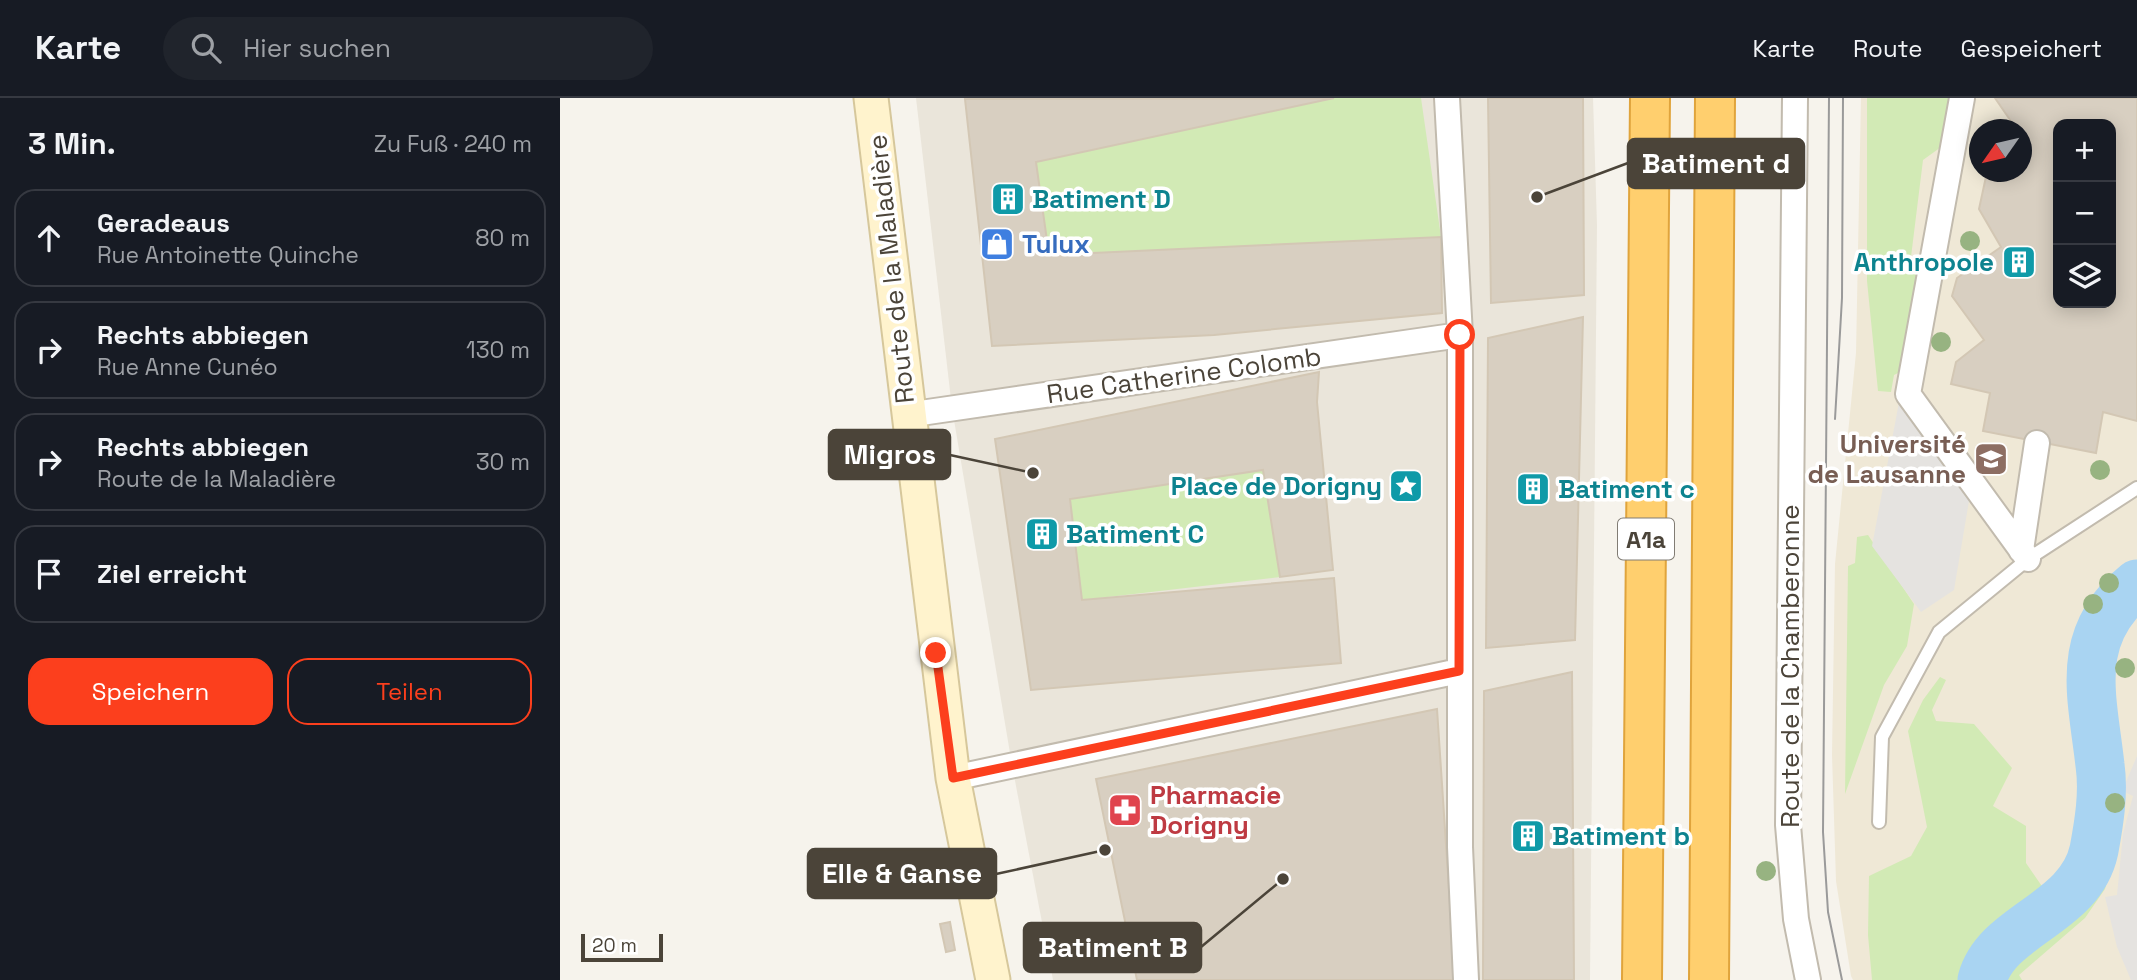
<!DOCTYPE html>
<html lang="de">
<head>
<meta charset="utf-8">
<style>
	:root { --surface:#171b24; --page:#20242c; --text:#f1f3f6; --muted:#9ea1a6; --line:#363941; --accent:#fc3f1d }
	body { margin:0; font-family:"Space Grotesk",sans-serif; background:var(--page); color:var(--text) }
	.controls { position:absolute; right:21px; top:21px; display:grid; overflow:hidden; border-radius:14px; box-shadow:0 4px 18px #0003 }
	.controls button { width:63px; height:63px; display:grid; place-items:center; padding:0; border:0; border-bottom:2px solid var(--line); background:var(--surface); color:var(--text); font:35px sans-serif }
	.compass { position:absolute; left:1409px; top:21px; width:63px; height:63px; border-radius:50%; background:var(--surface); box-shadow:0 4px 18px #0003; rotate:236deg }
	.scale { position:absolute; left:21px; bottom:18px; width:82px; box-sizing:border-box; padding-left:7px; border:4px solid #4b4439; border-top:0; font-size:19px; line-height:24px; white-space:nowrap; color:#4b4439; -webkit-text-stroke:5px #fff; paint-order:stroke }
	.stop { position:absolute; width:21px; height:21px; margin:-16px; border:5px solid #fc3f1d; border-radius:50%; background:#fff }
	.stop.end { background:#fc3f1d; border-color:#fff; box-shadow:0 2px 7px #0008 }
	.list { margin:0; padding:0; list-style:none }
	h2 { display:flex; justify-content:space-between; align-items:center; height:91px; margin:0; padding:0 28px; font-size:30px }
	h2 small { font-size:23px; font-weight:400; color:var(--muted) }
	.list li { display:grid; grid-template-columns:46px 1fr auto; gap:21px; align-items:center; box-sizing:border-box; height:98px; margin:0 14px 14px; padding:0 14px; border:2px solid var(--line); border-radius:21px }
	.list b { display:block; font-size:26px; white-space:nowrap }
	.list p { margin:0; font-size:23px; white-space:nowrap; color:var(--muted) }
	.list em { font-size:23px; font-style:normal; color:var(--muted) }
	.actions { display:flex; gap:14px; padding:21px 28px }
	.actions a { flex:1; padding:16px 0; border:2px solid var(--accent); border-radius:21px; text-align:center; font-size:24px; color:var(--accent) }
	.actions .main { background:var(--accent); color:#fff }
	.icon { flex:none; width:38px; height:38px; fill:none; stroke:currentColor; stroke-width:2; stroke-linecap:round; stroke-linejoin:round }
	.map { position:relative; flex:none; width:1577px; height:882px; overflow:hidden }
	header { display:flex; align-items:center; gap:42px; box-sizing:border-box; height:98px; padding:0 35px; background:var(--surface); border-bottom:2px solid var(--line) }
	header strong { font-size:33px }
	nav { display:flex; gap:38px; margin-inline-start:auto; font-size:24px }
	.search { width:490px; height:63px; background:var(--page); display:flex; align-items:center; gap:18px; box-sizing:border-box; padding:0 24px; border-radius:38px; color:var(--muted); font-size:26px }
	main { display:flex }
	aside { flex:1; background:var(--surface) }
	.map>svg:first-child { display:block }
</style>
</head>
<body>
<header>
<strong>Karte</strong>
<div class="search"><svg class="icon" aria-label="search" viewBox="0 0 24 24"><circle cx="10" cy="10" r="6"/><path d="M15 15l6 6"/></svg>Hier suchen</div>
<nav><a>Karte</a><a>Route</a><a>Gespeichert</a></nav>
</header>
<main>
<aside>
<h2>3 Min.<small>Zu Fuß · 240 m</small></h2>
<ul class="list">
<li><svg class="icon" aria-label="ahead" viewBox="0 0 24 24"><path d="M12 20V5M6 11l6-6 6 6"/></svg><div><b>Geradeaus</b><p>Rue Antoinette Quinche</p></div><em>80 m</em></li>
<li><svg class="icon" aria-label="right" viewBox="0 0 24 24"><path d="M7 20v-9h11M14 6l5 5-5 5"/></svg><div><b>Rechts abbiegen</b><p>Rue Anne Cunéo</p></div><em>130 m</em></li>
<li><svg class="icon" aria-label="right" viewBox="0 0 24 24"><path d="M7 20v-9h11M14 6l5 5-5 5"/></svg><div><b>Rechts abbiegen</b><p>Route de la Maladière</p></div><em>30 m</em></li>
<li><svg class="icon" aria-label="arrive" viewBox="0 0 24 24"><path d="M6 21V4h12l-3 4 3 4H6"/></svg><div><b>Ziel erreicht</b></div></li>
</ul>
<div class="actions"><a class="main">Speichern</a><a>Teilen</a></div>
</aside>
<div class="map">
<svg width="1577" height="882" viewBox="0 0 1577 882">
	<rect width="100%" height="100%" fill="#f6f3ec"/>
	<path fill="#eae5da" d="M 356,0 L 1033,0 L 1037,127 L 1030,882 L 493,882 L 452,667 L 392,310 Z"/>
	<path fill="#efe8d6" fill-rule="evenodd" d="M 1301,0 L 1577,0 L 1577,882 L 1293,882 L 1291,878 L 1276,783 L 1272,657 L 1275,466 L 1296,255 ZM 1498,26 L 1551,26 L 1551,205 L 1498,205 ZM 1420,32 L 1462,32 L 1462,74 L 1420,74 Z"/>
	<path fill="#d2eab5" d="M 770,0 L 861,0 L 881,139 L 489,157 L 476,64 Z
		M 1307,0 L 1396,0 L 1388,44 L 1363,62 L 1351,159 L 1361,184 L 1344,272 L 1334,277 L 1331,294 L 1318,293 L 1307,183 Z
		M 703,372 L 720,479 L 522,502 L 510,401 Z
		M 1308,437 L 1354,506 L 1347,548 L 1324,587 L 1285,696 L 1288,468 L 1295,465 L 1297,439 Z
		M 1380,579 L 1386,582 L 1372,612 L 1376,623 L 1414,626 L 1452,670 L 1433,708 L 1466,728 L 1466,765 L 1490,800 L 1508,814 L 1531,778 L 1546,746 L 1556,752 L 1545,791 L 1525,820 L 1459,877 L 1462,882 L 1312,882 L 1308,837 L 1309,778 L 1351,758 L 1367,729 L 1348,633 L 1363,602 Z"/>
	<path fill="#e5e3e0" d="M 1340,299 L 1411,391 L 1394,492 L 1361,514 L 1312,448 Z
		M 1577,658 L 1577,882 L 1571,882 L 1557,849 L 1545,799 L 1557,797 L 1563,736 L 1573,698 L 1562,693 Z"/>
	<g fill="none" stroke-linecap="round" stroke-linejoin="round">
		<path stroke="#a9d4f2" stroke-width="49" d="M 1422,882 C 1437,826 1520,817 1534,752 C 1539,725 1544,695 1540,667 C 1532,596 1513,538 1577,486"/>
	</g>
	<path fill="#d8cfc1" stroke="#d3c7b4" stroke-width="2" fill-rule="evenodd" d="M 774,0 L 476,64 L 489,157 L 881,139 L 882,215 L 654,237 L 432,248 L 405,1 Z
		M 928,0 L 1023,0 L 1024,197 L 931,205 Z
		M 1435,0 L 1577,0 L 1577,323 L 1543,314 L 1536,355 L 1423,333 L 1430,295 L 1391,286 L 1396,264 L 1424,242 L 1392,198 L 1397,180 L 1441,149 L 1419,111 L 1427,74 L 1462,74 L 1462,32 L 1457,32 ZM 1498,26 L 1551,26 L 1551,205 L 1498,205 Z
		M 1023,219 L 1015,542 L 926,550 L 928,240 Z
		M 759,274 L 757,304 L 773,472 L 720,479 L 703,372 L 510,401 L 522,502 L 774,480 L 781,565 L 471,592 L 435,341 Z
		M 1012,574 L 1014,882 L 923,882 L 924,593 Z
		M 877,611 L 895,882 L 577,882 L 536,681 Z
		M 390,824 L 395,852 L 386,854 L 380,826 Z"/>
	<g fill="none" stroke-linecap="round" stroke-linejoin="round">
		<g stroke="#c2bbae" stroke-width="16">
			<path id="lane" d="M 1319,724 L 1322,639 L 1379,534 L 1468,461 L 1577,390"/>
		</g>
		<g stroke="#c2bbae" stroke-width="28">
			<path id="street" d="M 887,0 L 900,237 L 900,749 L 906,882
				M 1235,0 L 1228,727 L 1236,821 L 1248,882
				M 1402,0 L 1348,296 L 1468,461
				M 347,317 L 900,237
				M 1461,452 L 1477,345
				M 393,680 L 899,573"/>
		</g>
		<g stroke="#d6c79b" stroke-width="37">
			<path id="secondary" d="M 311,0 L 393,680 L 433,882"/>
		</g>
		<g stroke="#e0a43c" stroke-width="42">
			<path id="highway" d="M 1082,882 L 1090,0
				M 1149,882 L 1155,0"/>
		</g>
		<use href="#lane" stroke="#fff" stroke-width="12"/>
		<use href="#street" stroke="#fff" stroke-width="24"/>
		<use href="#secondary" stroke="#fff3cd" stroke-width="33"/>
		<use href="#highway" stroke="#ffcf6e" stroke-width="38"/>
		<path stroke="#9a9a9a" stroke-width="2" d="M 1269,0 L 1263,734 L 1268,814 L 1282,882
			M 1275,321 L 1282,200 L 1283,0"/>
	</g>
	<g fill="#97b381">
		<circle cx="1410" cy="143" r="10"/>
		<circle cx="1381" cy="244" r="10"/>
		<circle cx="1540" cy="372" r="10"/>
		<circle cx="1549" cy="485" r="10"/>
		<circle cx="1533" cy="506" r="10"/>
		<circle cx="1565" cy="570" r="10"/>
		<circle cx="1555" cy="705" r="10"/>
		<circle cx="1206" cy="773" r="10"/>
	</g>
	<g fill="none" stroke-linecap="round" stroke-linejoin="round">
		<path stroke="#fc3f1d" stroke-width="9" d="M 376,555 L 393,680 L 899,573 L 900,237"/>
	</g>
	<defs>
		<g id="building-square" transform="scale(1.75)"><rect x="-9" y="-9" width="18" height="18" rx="4" fill="#0f9aa8" stroke="#fff"/><path d="M-4-6H4V6H1V3H-1V6H-4ZM-2.5-4.3h1.7v1.8h-1.7ZM.8-4.3h1.7v1.8H.8ZM-2.5-1h1.7V.8h-1.7ZM.8-1h1.7V.8H.8Z" fill="#fff"/></g>
		<g id="shop-square" transform="scale(1.75)"><rect x="-9" y="-9" width="18" height="18" rx="4" fill="#3f7fe0" stroke="#fff"/><path d="M-5-2.5h2.3a2.7 3.5 0 0 1 5.4 0H5L5.5 6h-11ZM-1.5-2.5h3a1.5 2.3 0 0 0-3 0Z" fill="#fff"/></g>
		<g id="university-square" transform="scale(1.75)"><rect x="-9" y="-9" width="18" height="18" rx="4" fill="#8d6e63" stroke="#fff"/><path d="M0-5L7-2L0 1L-7-2ZM-4 1L0 2.5L4 1V4Q0 6-4 4Z" fill="#fff"/></g>
		<g id="sight-square" transform="scale(1.75)"><rect x="-9" y="-9" width="18" height="18" rx="4" fill="#0f9aa8" stroke="#fff"/><path d="M0-6L1.8-2.2L6-1.7L2.9 1.2L3.7 5.4L0 3.3L-3.7 5.4L-2.9 1.2L-6-1.7L-1.8-2.2Z" fill="#fff"/></g>
		<g id="pharmacy-square" transform="scale(1.75)"><rect x="-9" y="-9" width="18" height="18" rx="4" fill="#e0444e" stroke="#fff"/><path d="M-2-6h4v4h4v4h-4v4h-4v-4h-4v-4h4Z" fill="#fff"/></g>
	</defs>
	<g fill-rule="evenodd">
		<use href="#building-square" x="448" y="101"/>
		<use href="#shop-square" x="437" y="146"/>
		<use href="#building-square" x="1459" y="164"/>
		<use href="#university-square" x="1431" y="361"/>
		<use href="#sight-square" x="846" y="388"/>
		<use href="#building-square" x="973" y="391"/>
		<use href="#building-square" x="482" y="436"/>
		<use href="#pharmacy-square" x="565" y="712"/>
		<use href="#building-square" x="968" y="738"/>
	</g>
	<g text-anchor="middle" dominant-baseline="central" stroke-width="7" stroke-linejoin="round" paint-order="stroke">
		<rect fill="#fff" stroke="#817c74" stroke-width="2" x="1058" y="420.5" width="56" height="41" rx="5"/>
		<g font-size="24" font-weight="bold" fill="#4b4439">
			<text x="1086" y="441">A1a</text>
		</g>
		<g font-size="26" font-weight="bold" fill="#0d838f" stroke="#fff" text-anchor="start">
			<text x="472" y="101">Batiment D</text>
			<text x="1434" y="164" text-anchor="end">Anthropole</text>
			<text x="822" y="388" text-anchor="end">Place de Dorigny</text>
			<text x="998" y="391">Batiment c</text>
			<text x="506" y="436">Batiment C</text>
			<text x="992" y="738">Batiment b</text>
		</g>
		<g font-size="26" font-weight="bold" fill="#366cbe" stroke="#fff" text-anchor="start">
			<text x="462" y="146">Tulux</text>
		</g>
		<g font-size="26" fill="#4b4439" stroke="#fff">
			<text transform="translate(331 171) rotate(-96)">Route de la Maladière</text>
			<text transform="translate(624 277) rotate(-8)">Rue Catherine Colomb</text>
			<text transform="translate(1230 568) rotate(-90)">Route de la Chamberonne</text>
		</g>
		<g font-size="26" font-weight="bold" fill="#785e54" stroke="#fff" text-anchor="end">
			<text x="1406" y="346">Université<tspan x="1406" dy="30">de Lausanne</tspan></text>
		</g>
		<g font-size="26" font-weight="bold" fill="#be3a42" stroke="#fff" text-anchor="start">
			<text x="590" y="697">Pharmacie<tspan x="590" dy="30">Dorigny</tspan></text>
		</g>
	</g>
	<path fill="none" stroke="#4b4439" stroke-width="2.5" d="M977 99L1068 65M473 375L390 357M545 752L436 776M723 781L641 849"/>
	<g fill="#4b4439" stroke="#fff" stroke-width="2.5">
		<circle cx="977" cy="99" r="7"/>
		<circle cx="473" cy="375" r="7"/>
		<circle cx="545" cy="752" r="7"/>
		<circle cx="723" cy="781" r="7"/>
	</g>
	<g fill="#4b4439" stroke="#4b4439" stroke-width="2.5">
		<rect x="1068" y="41" width="176" height="49" rx="7"/>
		<rect x="269" y="332" width="121" height="49" rx="7"/>
		<rect x="248" y="751" width="188" height="49" rx="7"/>
		<rect x="464" y="825" width="177" height="49" rx="7"/>
	</g>
	<g font-size="28" text-anchor="middle" font-weight="bold" fill="#fff">
		<text x="1156" y="75">Batiment d</text>
		<text x="330" y="366">Migros</text>
		<text x="342" y="785">Elle &amp; Ganse</text>
		<text x="553" y="859">Batiment B</text>
	</g>
</svg>
<div class="controls">
<button>+</button>
<button>−</button>
<button><svg class="icon" aria-label="layers" viewBox="0 0 24 24"><path d="M12 4l9 5-9 5-9-5zM3 14l9 5 9-5"/></svg></button>
</div>
<svg class="compass" viewBox="-18 -18 36 36"><path d="M0-13l5 13h-10z" fill="#e53935"/><path d="M0 13l5-13h-10z" fill="#9ea1a6"/></svg>
<div class="scale">20 m</div>
<div class="stop" style="left:900px;top:237px"></div>
<div class="stop end" style="left:376px;top:555px"></div>
</div>
</main>
</body>
</html>
